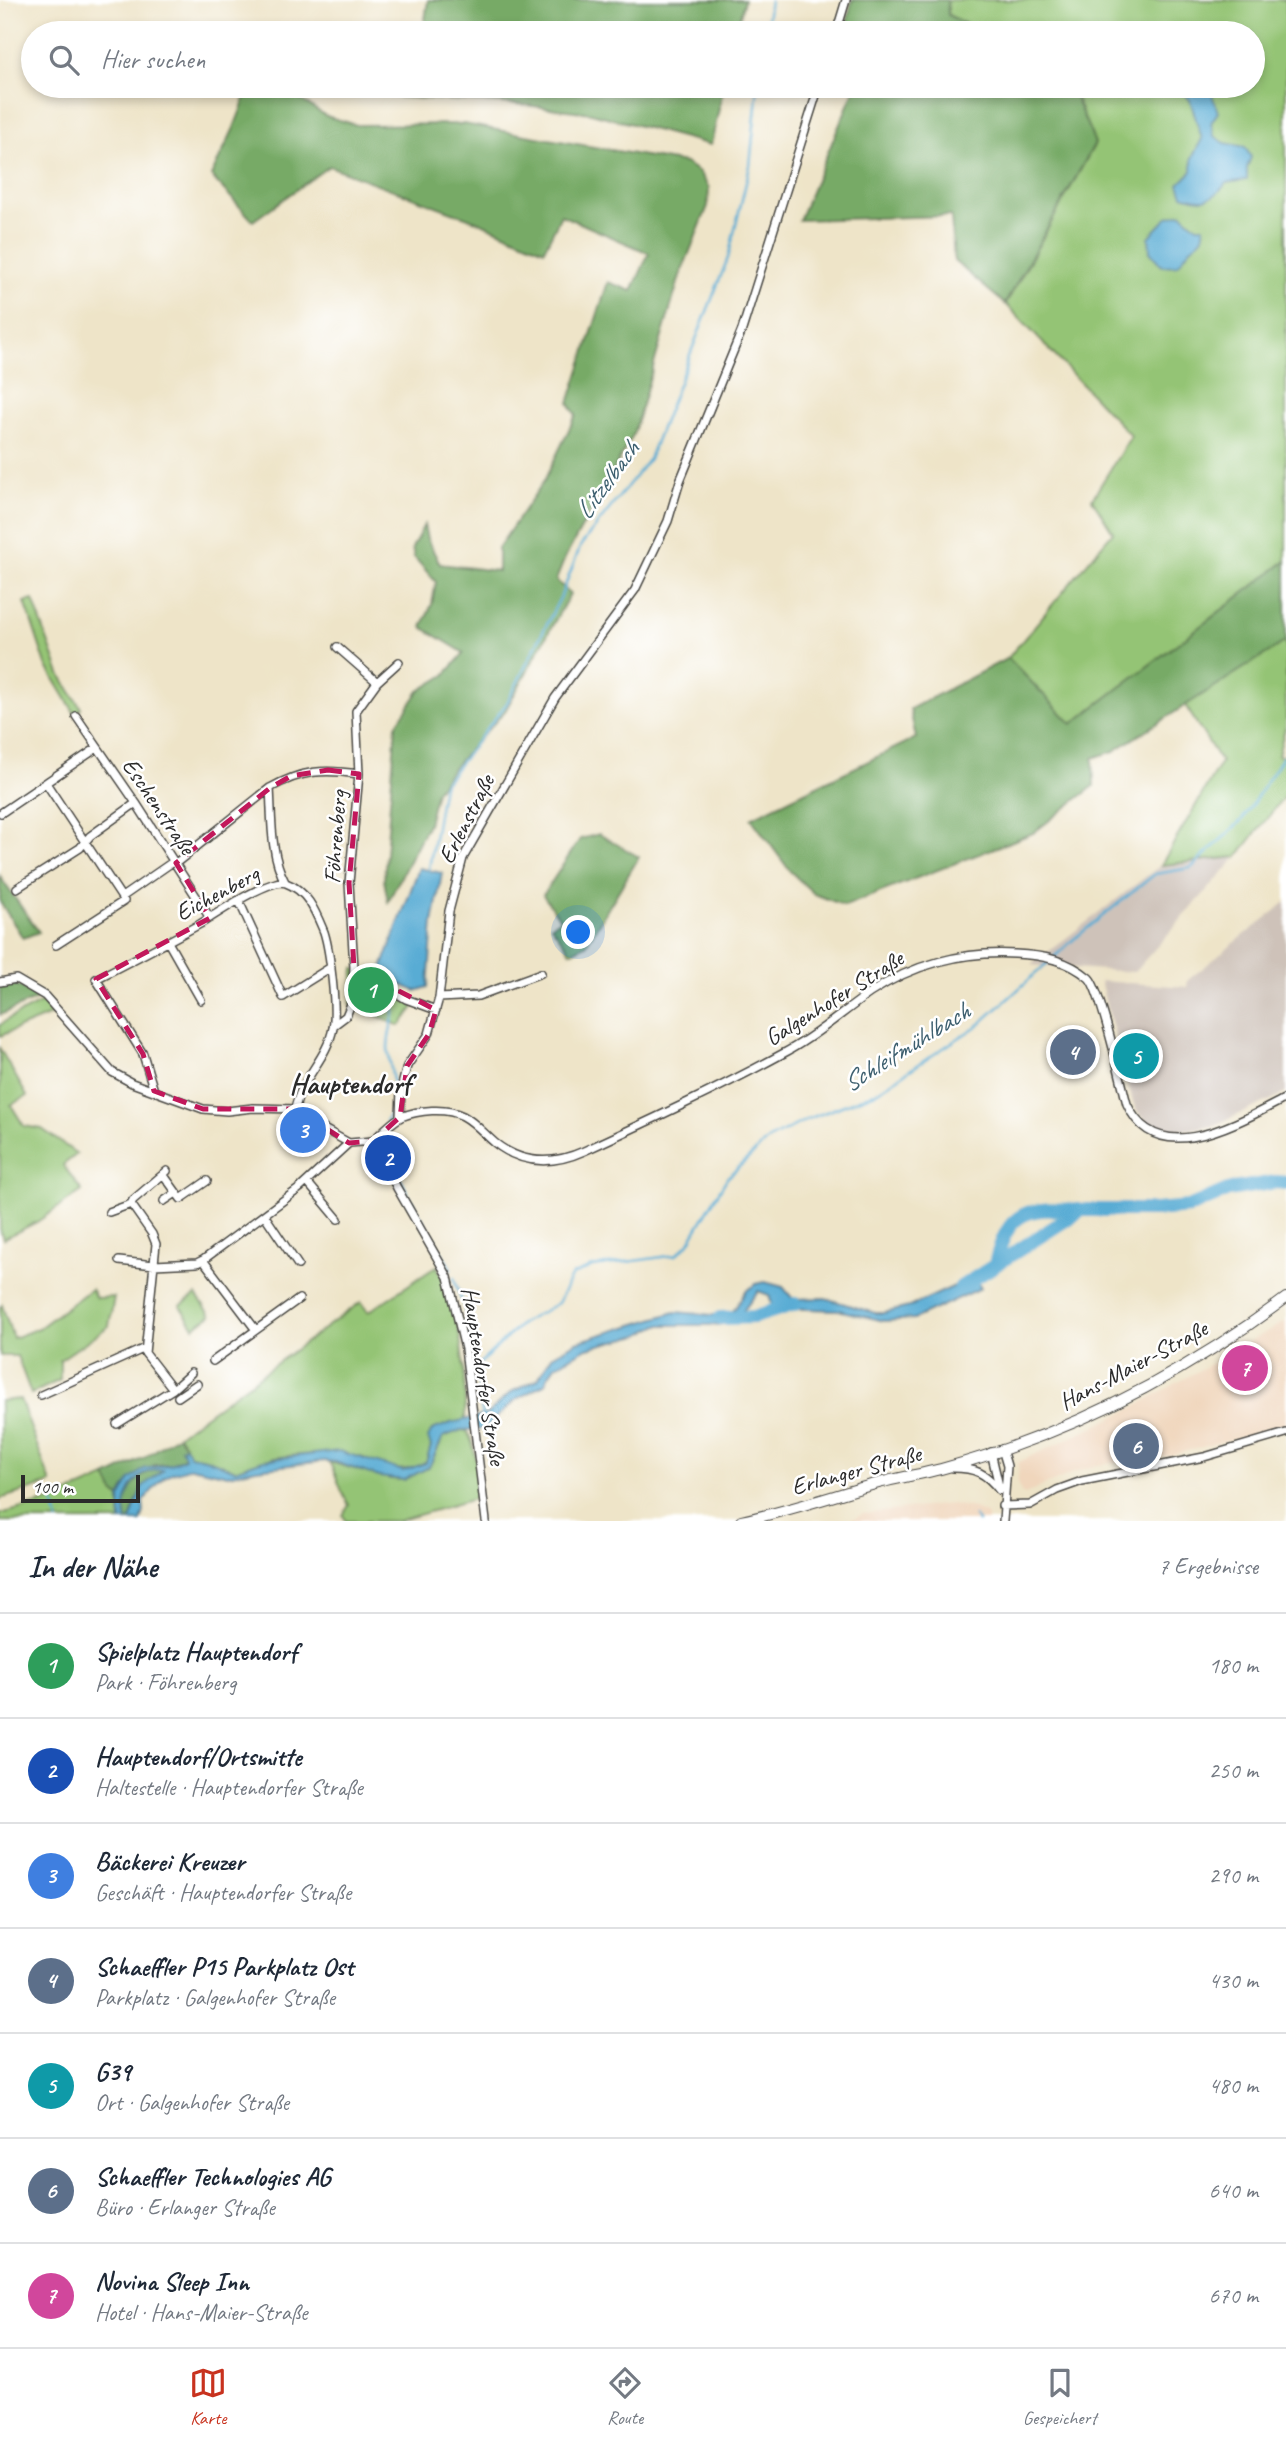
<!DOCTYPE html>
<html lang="de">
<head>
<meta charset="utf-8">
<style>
	:root { --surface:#fff; --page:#f2f2f3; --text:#1f2937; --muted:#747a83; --line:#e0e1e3; --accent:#c8321e }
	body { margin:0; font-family:Caveat,sans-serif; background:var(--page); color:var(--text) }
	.scale { position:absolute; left:21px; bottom:18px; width:119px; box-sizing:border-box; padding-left:7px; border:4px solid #2b2b2b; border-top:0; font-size:19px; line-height:24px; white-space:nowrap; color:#2b2b2b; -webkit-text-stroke:5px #fff; paint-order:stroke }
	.you { position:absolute; left:579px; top:933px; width:24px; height:24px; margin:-18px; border:5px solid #fff; border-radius:50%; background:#1a73e8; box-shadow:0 0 0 10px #1a73e833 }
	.badge { display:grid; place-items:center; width:46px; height:46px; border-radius:50%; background:var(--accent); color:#fff; font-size:23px; font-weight:700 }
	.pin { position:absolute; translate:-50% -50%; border:4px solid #fff; box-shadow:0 2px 7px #0006 }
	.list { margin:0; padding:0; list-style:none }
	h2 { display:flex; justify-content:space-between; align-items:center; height:91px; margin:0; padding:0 28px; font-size:30px }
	h2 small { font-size:23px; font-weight:400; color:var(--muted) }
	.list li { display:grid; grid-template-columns:46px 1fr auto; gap:21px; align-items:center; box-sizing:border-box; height:105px; padding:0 28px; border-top:2px solid var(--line) }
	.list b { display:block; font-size:26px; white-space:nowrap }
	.list p { margin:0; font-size:23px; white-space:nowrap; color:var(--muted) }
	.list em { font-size:23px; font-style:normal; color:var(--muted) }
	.icon { flex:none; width:38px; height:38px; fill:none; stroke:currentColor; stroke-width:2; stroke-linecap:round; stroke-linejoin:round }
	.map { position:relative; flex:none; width:1286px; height:1521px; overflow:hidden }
	.search { position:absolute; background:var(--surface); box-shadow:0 4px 10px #0003; left:21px; right:21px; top:21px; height:77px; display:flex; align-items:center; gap:18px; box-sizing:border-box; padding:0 24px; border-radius:38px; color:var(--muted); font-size:26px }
	.sheet { height:826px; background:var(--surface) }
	nav { display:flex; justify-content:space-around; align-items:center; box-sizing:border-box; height:98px; border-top:2px solid var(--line); background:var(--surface); font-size:19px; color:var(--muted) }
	nav a { display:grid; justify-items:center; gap:4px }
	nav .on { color:var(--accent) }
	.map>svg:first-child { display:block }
</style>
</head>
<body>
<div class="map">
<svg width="1286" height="1521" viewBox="0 0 1286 1521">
	<rect width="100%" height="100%" fill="#fff"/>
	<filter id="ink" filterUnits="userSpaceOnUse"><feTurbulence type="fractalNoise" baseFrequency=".0143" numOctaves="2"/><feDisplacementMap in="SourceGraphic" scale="14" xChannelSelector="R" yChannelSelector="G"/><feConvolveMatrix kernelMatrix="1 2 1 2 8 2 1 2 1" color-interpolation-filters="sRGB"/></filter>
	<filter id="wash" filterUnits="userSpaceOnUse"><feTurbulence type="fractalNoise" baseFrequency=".00686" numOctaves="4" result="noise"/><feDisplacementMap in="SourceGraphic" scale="28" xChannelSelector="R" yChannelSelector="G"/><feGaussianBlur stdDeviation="1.57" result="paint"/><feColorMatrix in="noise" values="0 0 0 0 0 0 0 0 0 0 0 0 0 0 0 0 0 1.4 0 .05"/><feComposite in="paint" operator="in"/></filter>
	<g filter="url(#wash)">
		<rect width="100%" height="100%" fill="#eee4c8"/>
		<path fill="#f0d6bc" d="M 1286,1321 L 1286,1425 L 1163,1457 L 1097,1465 L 1075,1472 L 1025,1494 L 1021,1492 L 1018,1481 L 1019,1462 L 1131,1409 Z
			M 951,1504 L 974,1508 L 987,1515 L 988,1521 L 849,1521 L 863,1514 Z"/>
		<path fill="#cec2b9" d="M 1237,857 L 1134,972 L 1031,965 L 1161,865 Z
			M 1286,902 L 1286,1093 L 1213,1126 L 1170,1132 L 1150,1125 L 1137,1111 L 1133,1102 L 1100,981 L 1187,987 L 1188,980 Z"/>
		<path fill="#94c474" stroke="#607850" stroke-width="2" d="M 947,0 L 1286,0 L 1286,561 L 1072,724 L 1008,658 L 1113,532 L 1092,499 L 1131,436 L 1006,304 L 1095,144 L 1071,86 L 1253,86 L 1253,33 L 983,33 L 948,15 Z
			M 33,600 L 60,674 L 81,708 L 75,714 L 46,665 L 25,602 Z
			M 1286,641 L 1286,725 L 1278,755 L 1283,757 L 1286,754 L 1286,794 L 1237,857 L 1161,865 L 1221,762 L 1185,705 Z
			M 354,968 L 406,999 L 414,1007 L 400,1026 L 351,1004 Z
			M 42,1002 L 53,1014 L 0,1036 L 0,1025 L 10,1018 Z
			M 0,1049 L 27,1096 L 11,1105 L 24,1126 L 42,1129 L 77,1154 L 63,1165 L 82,1191 L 37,1222 L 3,1239 L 0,1229 Z
			M 437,1266 C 461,1310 466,1371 465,1421 L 451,1423 L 432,1430 L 431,1446 L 426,1463 C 405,1473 396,1470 374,1463 C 368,1461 365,1457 359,1457 C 322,1452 270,1453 236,1470 L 205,1458 L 190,1455 L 178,1435 L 361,1302 L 368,1312 Z
			M 91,1289 L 96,1298 L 114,1297 L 109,1326 L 60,1360 L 60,1380 L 31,1394 L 17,1356 L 0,1356 L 0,1308 L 2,1305 L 13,1338 L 39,1328 Z
			M 196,1295 L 211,1315 L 194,1327 L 180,1306 Z
			M 20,1399 L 51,1483 L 0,1499 L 0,1401 Z
			M 461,1430 L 467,1431 C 478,1450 478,1478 474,1499 L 398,1521 L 346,1521 L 343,1515 L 349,1505 C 339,1489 338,1477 329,1462 L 391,1479 L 404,1480 L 429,1467 L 443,1437 Z
			M 106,1477 L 113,1491 L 120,1498 L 121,1521 L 0,1521 L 0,1514 L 53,1500 Z"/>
		<path fill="#7a6" stroke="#516a48" stroke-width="2" d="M 428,0 L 744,0 L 736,33 L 423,33 Z
			M 852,0 L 947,0 L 948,15 L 983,33 L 850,33 L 846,27 Z
			M 250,86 L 264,86 L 296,97 L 326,116 L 357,125 L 464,124 L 685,163 L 699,172 L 709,188 L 708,206 L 680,276 L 633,435 L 565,558 L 556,580 L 570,594 L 505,711 L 452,769 L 436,791 L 428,824 L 388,902 L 384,880 L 396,725 L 419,691 L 445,675 L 464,653 L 422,627 L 432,604 L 436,582 L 414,557 L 412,548 L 424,525 L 427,539 L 440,564 L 498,571 L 498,548 L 544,481 L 576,415 L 569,403 L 608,282 L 632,291 L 649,253 L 561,215 L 544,250 L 479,222 L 329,166 L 253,221 L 211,176 L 233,130 Z
			M 354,86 L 724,86 L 711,145 L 591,113 L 517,104 L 396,97 Z
			M 856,86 L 1070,86 L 1095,143 L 1005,304 L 954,261 L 951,216 L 799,220 Z
			M 1286,561 L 1286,641 L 1114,751 L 1093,758 L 1094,786 L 1033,833 L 845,906 L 814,894 L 790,871 L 751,818 L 916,738 L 910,709 L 1008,658 L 1072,724 Z
			M 599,834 L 639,857 L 586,945 L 571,952 L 551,926 L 560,919 L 543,895 L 580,839 Z
			M 0,876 L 5,884 L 39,932 L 23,938 L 0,902 Z
			M 6,983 L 22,987 L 37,999 L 0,1015 L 0,985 Z
			M 178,1435 L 185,1446 L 181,1448 L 185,1457 L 171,1464 L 154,1465 L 124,1489 L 120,1498 L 113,1491 L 106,1477 L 144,1458 Z
			M 155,1469 L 164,1470 C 145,1483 136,1498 130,1521 L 127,1521 C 119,1498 134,1477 155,1469 Z"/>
		<path fill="#58acd4" stroke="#426c80" stroke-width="2" d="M 1178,86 L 1209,86 L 1218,112 L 1211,123 L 1214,136 L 1225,143 L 1245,147 L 1251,157 L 1247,168 L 1247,180 L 1226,183 C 1214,201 1203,202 1183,195 L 1179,184 L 1192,171 L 1192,158 L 1202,139 L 1190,100 Z
			M 1181,213 L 1196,226 L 1204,226 C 1206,241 1197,241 1189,250 C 1185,255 1182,260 1178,265 L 1162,266 L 1150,252 L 1149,237 L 1168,217 Z
			M 419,868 L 442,873 L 433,923 L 428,987 L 416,991 L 383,977 L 382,968 Z
			M 974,1277 L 981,1288 L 914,1319 L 884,1321 L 838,1310 L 773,1308 L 769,1295 L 758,1291 L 735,1322 L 716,1325 L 659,1325 L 639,1335 L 587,1348 L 555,1366 L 548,1376 L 546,1383 L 517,1399 L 486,1427 L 482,1429 L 461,1430 L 443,1437 L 429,1467 L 404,1480 L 379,1477 L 335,1462 L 325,1461 L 256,1469 L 228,1475 L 196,1468 L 188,1468 L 172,1473 L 163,1478 L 143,1501 L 144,1512 L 141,1521 L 130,1521 L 142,1487 L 163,1470 C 137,1467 119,1498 127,1521 L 121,1521 L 120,1498 L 130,1480 L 144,1469 L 171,1464 L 185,1458 L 181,1448 L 185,1446 L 190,1455 L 205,1458 L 235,1470 L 263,1460 L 339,1451 L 403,1471 L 426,1463 L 431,1446 L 428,1438 L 432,1430 L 451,1423 L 486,1415 L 511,1392 L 538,1379 L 552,1356 L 577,1342 L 675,1312 L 725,1316 L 734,1310 L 746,1291 L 756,1284 L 765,1282 L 783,1287 L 793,1299 L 825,1298 L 875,1313 L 884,1313 L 909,1307 Z"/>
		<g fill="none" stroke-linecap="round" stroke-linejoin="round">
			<path stroke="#58acd4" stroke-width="2.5" d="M 765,33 L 770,0
				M 429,869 L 443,785 L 507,703 L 561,596 L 581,545 L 649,459 L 728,258 L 750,166 L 758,86
				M 386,1121 C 401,1100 390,1071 388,1048 C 388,1035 393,1021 395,1008
				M 387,1140 L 398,1163 L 397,1171 L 409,1196 L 451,1269
				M 454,1278 L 464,1307 L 476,1367
				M 483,1418 L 476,1367 L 521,1324 L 558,1303 L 572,1275 L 592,1267 L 676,1255 L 688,1244 L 727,1178 L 769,1139 L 808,1119 L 875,1093 L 980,1024 L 1074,939 L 1155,874 L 1191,868 L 1242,820 L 1283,757
				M 53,1500 L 58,1521
				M 974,1516 L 978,1521"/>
			<path stroke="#58acd4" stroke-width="14" d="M 995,1265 C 1008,1207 1029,1208 1081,1210
				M 961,1287 L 1081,1210 L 1156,1210 L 1189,1207 L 1228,1190 L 1276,1182 L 1286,1183
				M 720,1318 L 754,1317 L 795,1304"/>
		</g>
	</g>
	<g filter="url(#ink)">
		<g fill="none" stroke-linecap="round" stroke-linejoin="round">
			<g stroke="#484743" stroke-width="10">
				<path id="minor" d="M 836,33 L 846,0
					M 337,647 L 377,682
					M 76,716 L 136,803 L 210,918
					M 46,783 L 124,901 L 56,945
					M 1,813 L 97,748
					M 176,863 L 270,788
					M 285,882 C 270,854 272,819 270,788 C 302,770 323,769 359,774
					M 17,888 L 80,848 L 90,836 L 136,803
					M 122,897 L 174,861
					M 239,901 L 283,997 L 331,967
					M 168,942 L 201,1000
					M 354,968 L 406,999 L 436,1010
					M 0,982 L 16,979 L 45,996 L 112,1072 L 132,1083 L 203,1109 L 227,1111 L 253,1108 L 295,1109 L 315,1124 L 349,1143 L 373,1141
					M 439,998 L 478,996 L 541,973
					M 334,1025 L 346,1016 L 351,1004 L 354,968 L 349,883 L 359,774 L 356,711 L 377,682 L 399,662
					M 154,1091 L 143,1054 L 96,979 C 131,961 166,943 200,924 C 221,911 253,889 276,883 C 278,882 284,882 286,883 C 308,891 316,913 324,932 C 330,951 337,1009 333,1028 C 327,1059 301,1078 295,1109
					M 400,1117 L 401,1089 L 407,1066 L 429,1034 L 439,998 L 449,911 L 463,858 L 555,698 L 635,590 L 668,521 L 680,481 L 742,330 L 819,86
					M 373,1141 C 381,1133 391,1122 401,1117 C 418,1110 446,1107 463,1116 C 476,1123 484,1134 495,1143 C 523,1165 553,1165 584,1151 C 651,1120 718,1089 784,1053 C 815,1037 841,1013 870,993 C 913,964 964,951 1015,954 C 1042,955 1068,960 1089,978 C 1101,990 1121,1082 1127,1104 C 1157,1172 1241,1121 1286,1098
					M 373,1141 L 397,1188 L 448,1277 L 465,1349 L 486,1521
					M 167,1171 L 133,1200 L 131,1204 L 152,1234 L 156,1244 L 145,1353 L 173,1389
					M 163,1174 L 181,1199 L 207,1181
					M 307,1182 L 338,1219
					M 164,1201 L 176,1193
					M 109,1212 L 131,1204
					M 265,1216 L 298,1265
					M 203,1260 L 256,1330
					M 119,1261 L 154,1265 L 197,1263 L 203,1260 L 300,1188 L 349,1143
					M 213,1361 L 299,1299
					M 41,1395 L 145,1348
					M 178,1397 L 197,1384
					M 117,1424 L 173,1389 L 191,1373
					M 1002,1449 L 1007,1466 L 1003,1521
					M 991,1452 L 999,1486
					M 953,1468 C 975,1468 986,1473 999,1490
					M 1002,1506 L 1030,1505 L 1057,1490 L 1082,1481 L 1204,1457 L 1286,1433"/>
			</g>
			<g stroke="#484743" stroke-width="12">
				<path id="tertiary" d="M 741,1521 C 784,1512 826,1498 868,1486 C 892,1479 917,1475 941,1469 C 1066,1435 1183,1375 1286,1298"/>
			</g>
			<use href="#minor" stroke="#fff" stroke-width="7"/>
			<use href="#tertiary" stroke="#fff" stroke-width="10"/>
		</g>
	</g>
	<path fill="none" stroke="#c2185b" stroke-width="5" stroke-dasharray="14 9" stroke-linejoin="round" d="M 328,770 L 359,774 L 349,883 L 354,968 L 436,1010 L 429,1034 L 407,1066 L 400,1117 L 373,1141 L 349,1143 L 295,1109 L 203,1109 L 154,1091 L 143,1054 L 96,979 L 210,918 L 176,863 L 270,788 L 291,776 Z"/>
	<g text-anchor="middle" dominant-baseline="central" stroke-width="5" stroke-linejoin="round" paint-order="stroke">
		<g font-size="24" fill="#2b2b2b" stroke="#fff">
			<text transform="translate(159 806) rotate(56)">Eschenstraße</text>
			<text transform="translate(466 819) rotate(-63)">Erlenstraße</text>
			<text transform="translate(335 837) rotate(-86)">Föhrenberg</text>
			<text transform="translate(217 893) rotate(-28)">Eichenberg</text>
			<text transform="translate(834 998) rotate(-32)">Galgenhofer Straße</text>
			<text transform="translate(1133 1365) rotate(-28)">Hans-Maier-Straße</text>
			<text transform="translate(484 1376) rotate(81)">Hauptendorfer Straße</text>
			<text transform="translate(856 1470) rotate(-15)">Erlanger Straße</text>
		</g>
		<g font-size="26" font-style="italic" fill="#3d5f6f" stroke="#fff">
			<text transform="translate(607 480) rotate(-54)">Litzelbach</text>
			<text transform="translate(906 1047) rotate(-32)">Schleifmühlbach</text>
		</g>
		<g font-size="28" font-weight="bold" fill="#2b2b2b" stroke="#fff">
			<text x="350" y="1083">Hauptendorf</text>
		</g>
	</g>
</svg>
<div class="scale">100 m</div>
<div class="you"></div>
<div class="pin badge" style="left:371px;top:990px;background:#2e9e5b">1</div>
<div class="pin badge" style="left:388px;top:1158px;background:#1a4fb4">2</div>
<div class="pin badge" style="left:303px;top:1130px;background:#3f7fe0">3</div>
<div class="pin badge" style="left:1073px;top:1052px;background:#5c6f8a">4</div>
<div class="pin badge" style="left:1136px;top:1056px;background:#0f9aa8">5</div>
<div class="pin badge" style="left:1136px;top:1446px;background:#5c6f8a">6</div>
<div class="pin badge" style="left:1245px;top:1368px;background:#d1479c">7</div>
<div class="search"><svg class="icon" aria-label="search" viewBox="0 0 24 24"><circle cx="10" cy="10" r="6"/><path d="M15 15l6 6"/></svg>Hier suchen</div>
</div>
<section class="sheet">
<h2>In der Nähe<small>7 Ergebnisse</small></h2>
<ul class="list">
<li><span class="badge" style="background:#2e9e5b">1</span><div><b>Spielplatz Hauptendorf</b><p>Park · Föhrenberg</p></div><em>180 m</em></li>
<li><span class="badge" style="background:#1a4fb4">2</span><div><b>Hauptendorf/Ortsmitte</b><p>Haltestelle · Hauptendorfer Straße</p></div><em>250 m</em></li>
<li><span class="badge" style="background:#3f7fe0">3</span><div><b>Bäckerei Kreuzer</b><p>Geschäft · Hauptendorfer Straße</p></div><em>290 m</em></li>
<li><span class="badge" style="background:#5c6f8a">4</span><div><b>Schaeffler P15 Parkplatz Ost</b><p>Parkplatz · Galgenhofer Straße</p></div><em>430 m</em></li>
<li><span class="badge" style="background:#0f9aa8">5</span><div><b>G39</b><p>Ort · Galgenhofer Straße</p></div><em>480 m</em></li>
<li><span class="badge" style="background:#5c6f8a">6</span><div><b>Schaeffler Technologies AG</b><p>Büro · Erlanger Straße</p></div><em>640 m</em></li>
<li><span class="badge" style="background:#d1479c">7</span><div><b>Novina Sleep Inn</b><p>Hotel · Hans-Maier-Straße</p></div><em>670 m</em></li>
</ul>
</section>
<nav>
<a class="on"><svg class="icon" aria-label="map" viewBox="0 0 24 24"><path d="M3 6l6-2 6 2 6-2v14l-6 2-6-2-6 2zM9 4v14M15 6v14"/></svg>Karte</a>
<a><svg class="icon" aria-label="directions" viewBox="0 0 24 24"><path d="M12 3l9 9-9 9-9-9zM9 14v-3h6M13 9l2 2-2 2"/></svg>Route</a>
<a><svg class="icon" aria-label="saved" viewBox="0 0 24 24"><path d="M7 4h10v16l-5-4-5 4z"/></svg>Gespeichert</a>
</nav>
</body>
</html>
